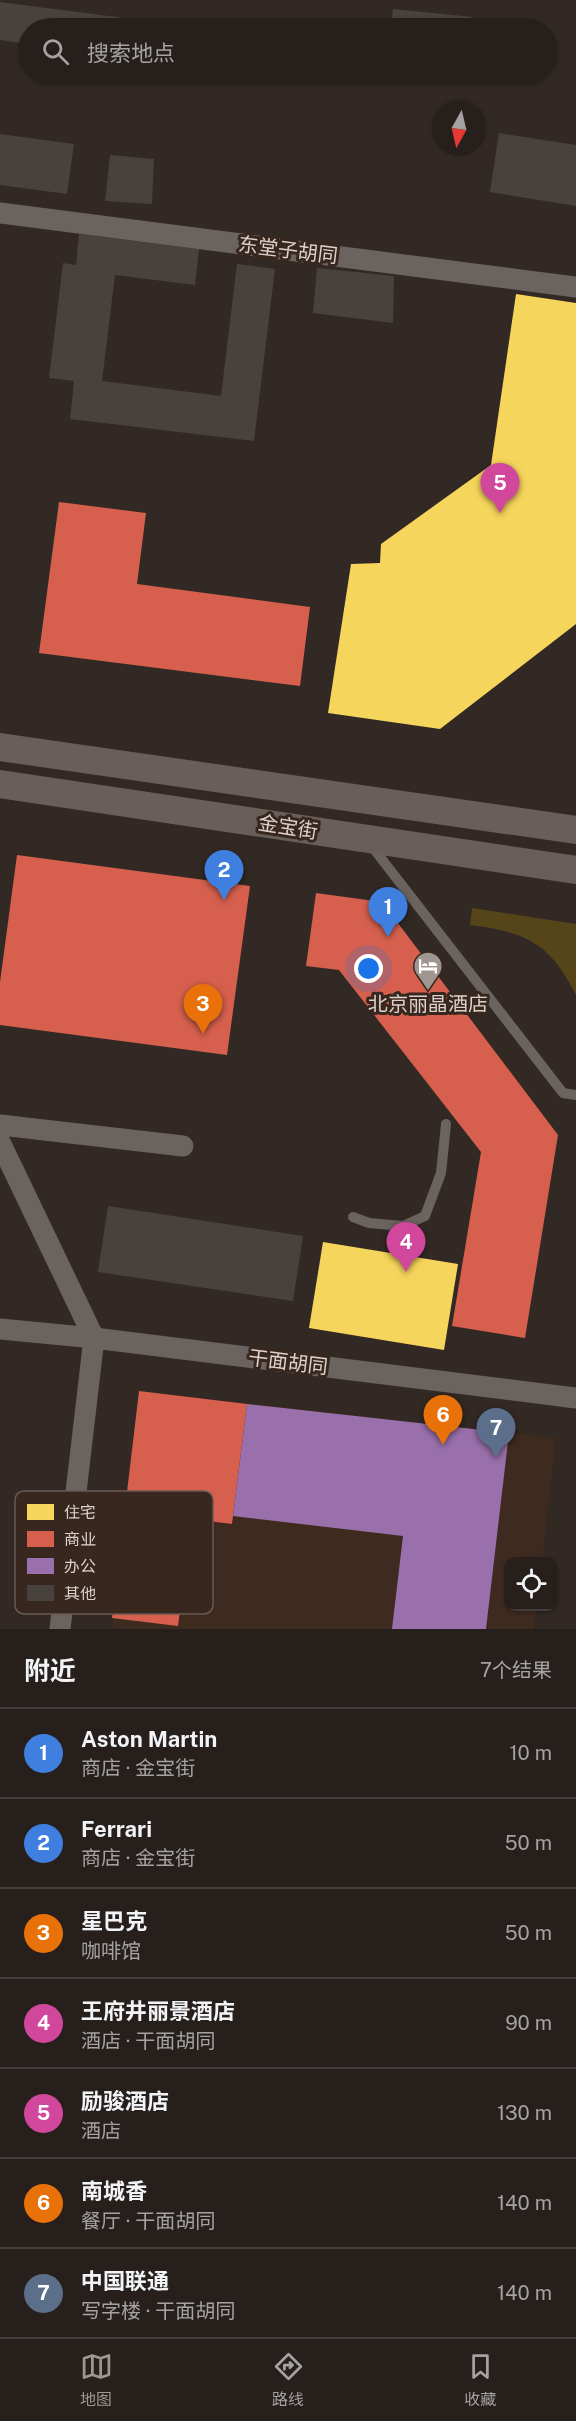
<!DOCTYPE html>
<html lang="zh">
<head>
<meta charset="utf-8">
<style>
	:root { --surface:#261f1b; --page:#322c28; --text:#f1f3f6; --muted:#a4a2a3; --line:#423d3a; --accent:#a09691 }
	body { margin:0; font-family:"Public Sans","Noto Sans SC",sans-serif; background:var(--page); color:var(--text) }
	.controls { position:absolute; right:18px; bottom:18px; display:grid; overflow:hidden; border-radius:12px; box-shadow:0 2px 4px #0004 }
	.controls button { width:54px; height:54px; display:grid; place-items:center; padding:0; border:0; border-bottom:2px solid var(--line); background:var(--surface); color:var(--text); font:30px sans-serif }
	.compass { position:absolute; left:432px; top:102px; width:54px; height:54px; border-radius:50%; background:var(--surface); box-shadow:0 2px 4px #0004; rotate:188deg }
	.you { position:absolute; left:369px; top:969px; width:21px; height:21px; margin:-15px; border:4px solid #fff; border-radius:50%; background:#1a73e8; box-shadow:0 0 0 9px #1a73e833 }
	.badge { display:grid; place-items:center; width:39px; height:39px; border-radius:50%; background:var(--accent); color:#fff; font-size:20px; font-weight:700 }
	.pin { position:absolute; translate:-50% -50px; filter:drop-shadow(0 2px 3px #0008) }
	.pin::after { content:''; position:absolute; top:32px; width:21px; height:18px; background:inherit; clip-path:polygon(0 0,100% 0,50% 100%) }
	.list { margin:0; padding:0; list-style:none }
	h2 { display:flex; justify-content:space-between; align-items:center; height:78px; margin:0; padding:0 24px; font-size:26px }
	h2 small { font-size:20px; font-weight:400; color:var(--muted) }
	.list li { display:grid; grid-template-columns:39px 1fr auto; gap:18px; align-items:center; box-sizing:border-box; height:90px; padding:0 24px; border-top:2px solid var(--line) }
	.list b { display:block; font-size:22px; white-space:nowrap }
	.list p { margin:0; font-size:20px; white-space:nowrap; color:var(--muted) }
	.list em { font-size:20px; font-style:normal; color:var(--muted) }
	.icon { flex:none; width:33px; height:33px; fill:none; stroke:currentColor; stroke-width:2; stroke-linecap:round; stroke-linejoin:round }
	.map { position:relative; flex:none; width:576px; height:1629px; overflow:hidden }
	.search { position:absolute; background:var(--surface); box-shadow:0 2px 4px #0004; left:18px; right:18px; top:18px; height:66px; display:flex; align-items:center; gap:15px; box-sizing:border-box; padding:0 21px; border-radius:33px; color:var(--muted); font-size:22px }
	.sheet { height:708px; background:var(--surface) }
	nav { display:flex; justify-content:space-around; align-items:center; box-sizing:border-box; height:84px; border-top:2px solid var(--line); background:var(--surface); font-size:16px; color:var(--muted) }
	nav a { display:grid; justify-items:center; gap:3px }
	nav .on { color:var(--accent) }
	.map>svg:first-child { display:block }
</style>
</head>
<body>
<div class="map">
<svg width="576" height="1629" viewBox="0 0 576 1629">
	<rect width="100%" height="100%" fill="#322924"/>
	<path fill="#3f2a1f" d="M 139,1391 L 556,1438 L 542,1561 L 508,1562 L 508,1606 L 536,1607 L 534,1629 L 113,1629 Z"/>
	<path fill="#564518" d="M 472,908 L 576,924 L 576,995 C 550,943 526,932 470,925 Z"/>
	<path fill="#f6d55c" d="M 516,294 L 576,303 L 576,624 L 440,729 L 328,713 L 351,564 L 380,563 L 381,544 L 491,465 Z
		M 323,1242 L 458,1264 L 444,1350 L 309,1328 Z"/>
	<path fill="#d6604d" d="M 59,502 L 146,513 L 137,584 L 310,607 L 300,686 L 39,653 Z
		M 17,855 L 250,886 L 227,1055 L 0,1025 L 0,982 Z
		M 316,893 L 382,902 L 558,1135 L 525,1338 L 452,1326 L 481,1152 L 339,970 L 306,966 Z
		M 139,1391 L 247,1404 L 232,1524 L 192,1519 L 178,1626 L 112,1618 Z"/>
	<path fill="#9970ab" d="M 247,1404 L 509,1433 L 486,1629 L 392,1629 L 403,1536 L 233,1516 Z"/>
	<path fill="#48423c" d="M 0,2 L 194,27 L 194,28 L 28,28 L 28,44 L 0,40 Z
		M 393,9 L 473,17 L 472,28 L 391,28 Z
		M 499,133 L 576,145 L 576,206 L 490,192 Z
		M 0,134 L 74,144 L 67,194 L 0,185 Z
		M 110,155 L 154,159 L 152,204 L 105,201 Z
		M 79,234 L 199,249 L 195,285 L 115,275 L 102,381 L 221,396 L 237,264 L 275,269 L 254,441 L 70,419 L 74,381 L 49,378 L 63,263 L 76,265 Z
		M 317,268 L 394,276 L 393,323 L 313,313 Z
		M 108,1206 L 303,1236 L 293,1301 L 98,1272 Z"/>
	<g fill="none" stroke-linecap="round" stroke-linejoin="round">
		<path stroke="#6b635f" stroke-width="10" d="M 370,844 L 563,1093 L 576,1095
			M 353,1217 L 369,1223 L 403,1226 L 425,1216 L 441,1173 L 446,1124"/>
		<path stroke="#6b635f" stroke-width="21" d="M 0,213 L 576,287
			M 0,1125 L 183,1146
			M 0,1142 L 94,1338 L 60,1629
			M 0,1329 L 94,1338 L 576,1398"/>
		<path stroke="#695f5a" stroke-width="28" d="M 0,747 L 576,830
			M 0,784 L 576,870"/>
	</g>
	<defs>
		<g id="hotel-pin" transform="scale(1.5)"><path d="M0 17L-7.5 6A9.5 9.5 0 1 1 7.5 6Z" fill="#a09691" stroke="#38271e"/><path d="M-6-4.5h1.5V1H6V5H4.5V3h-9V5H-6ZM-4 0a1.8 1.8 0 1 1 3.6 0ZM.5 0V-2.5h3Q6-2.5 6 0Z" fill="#fff"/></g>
	</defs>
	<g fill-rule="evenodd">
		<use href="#hotel-pin" x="428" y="966"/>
	</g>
	<g text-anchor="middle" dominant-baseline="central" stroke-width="6" stroke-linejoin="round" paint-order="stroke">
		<g font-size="20" fill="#dcd1cb" stroke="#38271e">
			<text transform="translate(288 250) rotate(7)">东堂子胡同</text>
			<text transform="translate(288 827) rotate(9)">金宝街</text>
			<text transform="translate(288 1362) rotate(7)">干面胡同</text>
		</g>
		<g font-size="20" fill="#dcd1cb" stroke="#38271e">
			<text x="428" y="1004">北京丽晶酒店</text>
		</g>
	</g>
	<rect x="15" y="1491" width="198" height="123" rx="9" fill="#38271e" stroke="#695a52" stroke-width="1.5"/>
	<rect x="27" y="1504" width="27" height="16" fill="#f6d55c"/>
	<rect x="27" y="1531" width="27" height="16" fill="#d6604d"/>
	<rect x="27" y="1558" width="27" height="16" fill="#9970ab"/>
	<rect x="27" y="1585" width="27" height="16" fill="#48423c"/>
	<g font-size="16" fill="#dcd1cb">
		<text x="64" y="1518">住宅</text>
		<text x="64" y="1545">商业</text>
		<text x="64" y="1572">办公</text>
		<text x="64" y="1599">其他</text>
	</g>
</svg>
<div class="controls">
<button><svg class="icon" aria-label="locate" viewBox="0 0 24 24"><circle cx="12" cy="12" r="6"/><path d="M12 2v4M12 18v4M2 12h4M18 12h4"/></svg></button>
</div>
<svg class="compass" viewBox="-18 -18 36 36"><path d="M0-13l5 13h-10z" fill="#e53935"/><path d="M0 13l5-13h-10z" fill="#a4a2a3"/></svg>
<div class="you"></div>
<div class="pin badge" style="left:388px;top:937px;background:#3f7fe0">1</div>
<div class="pin badge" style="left:224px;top:900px;background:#3f7fe0">2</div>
<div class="pin badge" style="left:203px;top:1034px;background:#e8710a">3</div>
<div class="pin badge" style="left:406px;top:1272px;background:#d1479c">4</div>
<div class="pin badge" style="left:500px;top:513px;background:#d1479c">5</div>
<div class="pin badge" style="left:443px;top:1445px;background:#e8710a">6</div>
<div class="pin badge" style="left:496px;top:1458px;background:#5c6f8a">7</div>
<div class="search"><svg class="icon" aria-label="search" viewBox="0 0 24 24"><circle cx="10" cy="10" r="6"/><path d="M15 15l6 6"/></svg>搜索地点</div>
</div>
<section class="sheet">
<h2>附近<small>7个结果</small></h2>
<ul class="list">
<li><span class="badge" style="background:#3f7fe0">1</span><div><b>Aston Martin</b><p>商店 · 金宝街</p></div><em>10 m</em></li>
<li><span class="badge" style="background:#3f7fe0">2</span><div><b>Ferrari</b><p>商店 · 金宝街</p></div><em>50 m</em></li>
<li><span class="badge" style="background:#e8710a">3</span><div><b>星巴克</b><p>咖啡馆</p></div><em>50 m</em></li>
<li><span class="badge" style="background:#d1479c">4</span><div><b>王府井丽景酒店</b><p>酒店 · 干面胡同</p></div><em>90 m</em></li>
<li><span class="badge" style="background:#d1479c">5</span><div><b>励骏酒店</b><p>酒店</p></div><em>130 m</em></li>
<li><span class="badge" style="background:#e8710a">6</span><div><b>南城香</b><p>餐厅 · 干面胡同</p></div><em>140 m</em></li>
<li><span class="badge" style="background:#5c6f8a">7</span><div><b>中国联通</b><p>写字楼 · 干面胡同</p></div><em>140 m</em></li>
</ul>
</section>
<nav>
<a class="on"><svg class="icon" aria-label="map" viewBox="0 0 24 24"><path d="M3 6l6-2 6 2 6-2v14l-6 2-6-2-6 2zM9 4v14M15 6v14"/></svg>地图</a>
<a><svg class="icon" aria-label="directions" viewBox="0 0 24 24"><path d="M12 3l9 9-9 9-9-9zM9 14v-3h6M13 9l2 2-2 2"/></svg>路线</a>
<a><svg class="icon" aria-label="saved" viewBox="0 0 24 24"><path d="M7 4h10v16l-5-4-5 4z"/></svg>收藏</a>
</nav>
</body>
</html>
